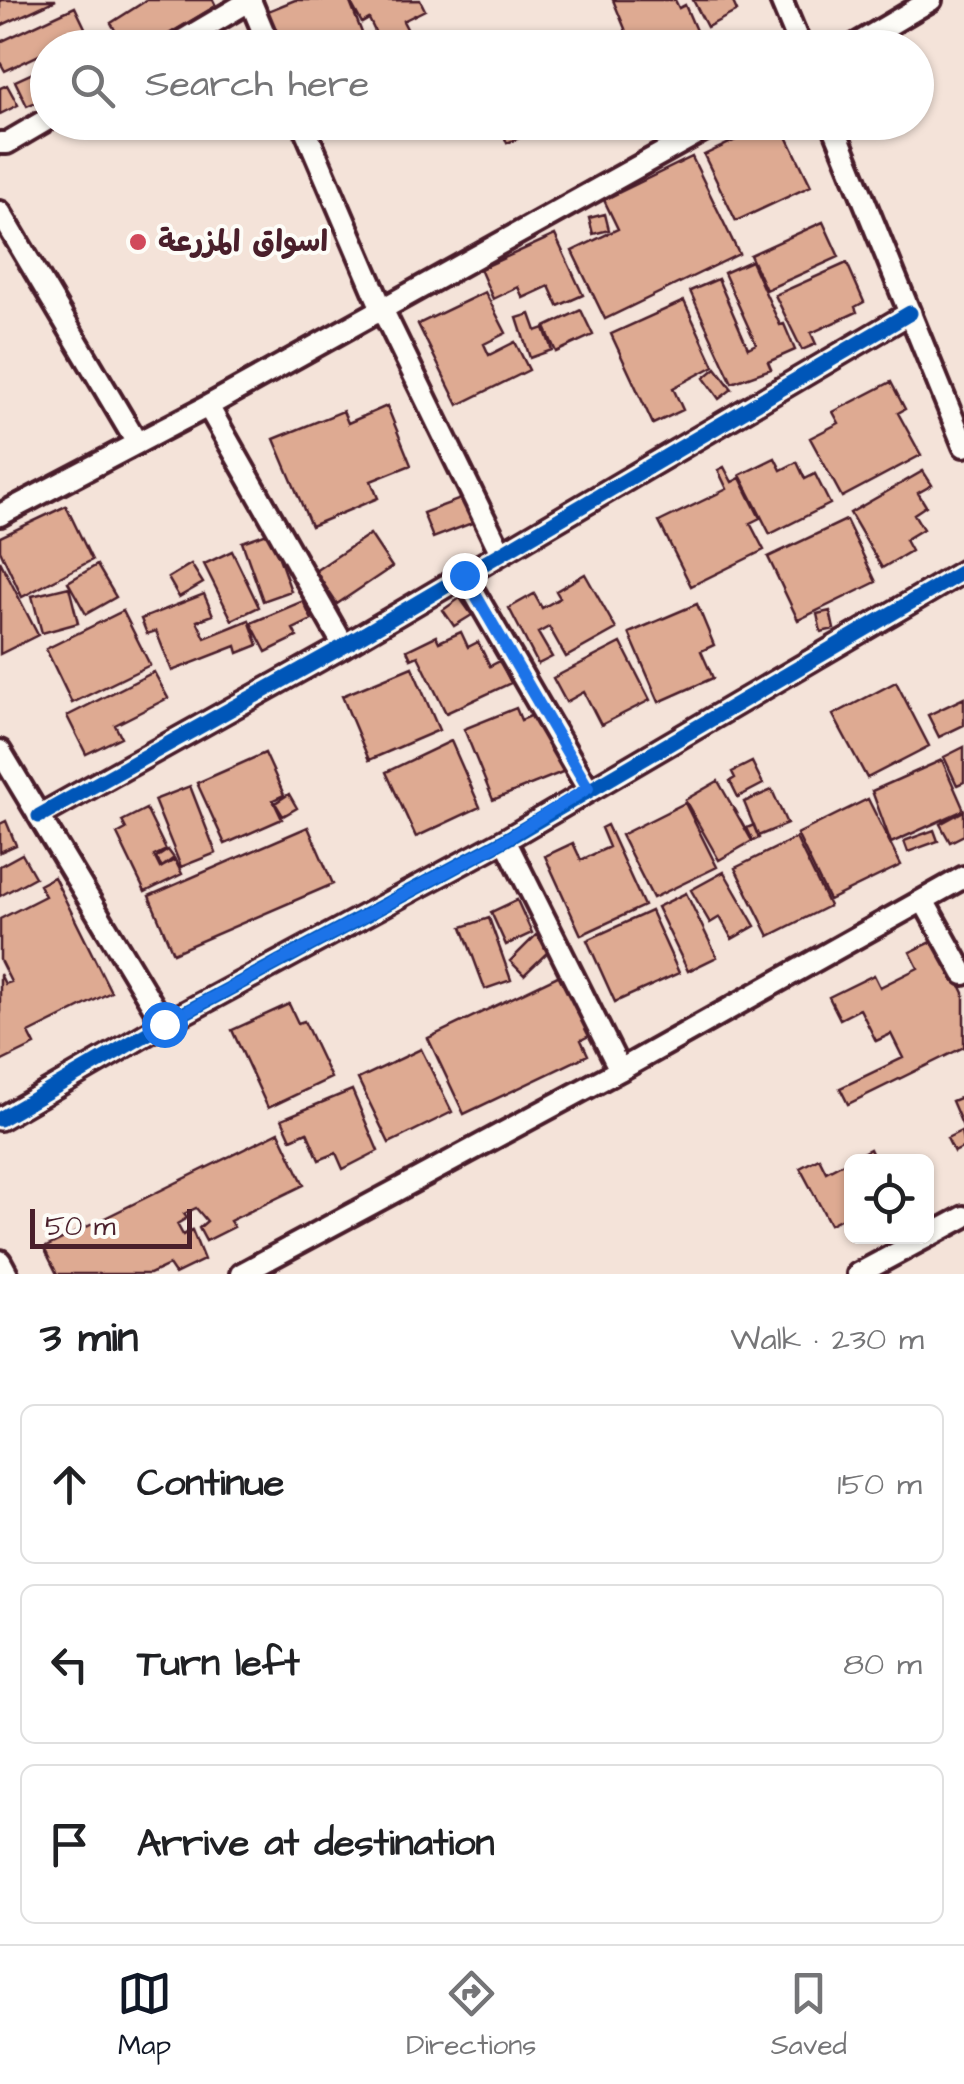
<!DOCTYPE html>
<html lang="en">
<head>
<meta charset="utf-8">
<style>
	:root { --surface:#fff; --page:#f2f2f2; --text:#202124; --muted:#757577; --line:#e0e0e0; --accent:#111827 }
	body { margin:0; font-family:"Architects Daughter","Playpen Sans Arabic",sans-serif; background:var(--page); color:var(--text) }
	.controls { position:absolute; right:30px; bottom:30px; display:grid; overflow:hidden; border-radius:15px; box-shadow:0 2px 8px #0004 }
	.controls button { width:90px; height:90px; display:grid; place-items:center; padding:0; border:0; border-bottom:2px solid var(--line); background:var(--surface); color:var(--text); font:50px sans-serif }
	.scale { position:absolute; left:30px; bottom:25px; width:162px; box-sizing:border-box; padding-left:10px; border:5px solid #4a1f2b; border-top:0; font-size:28px; line-height:35px; white-space:nowrap; color:#4a1f2b; -webkit-text-stroke:8px #fdfcf7; paint-order:stroke }
	.stop { position:absolute; width:30px; height:30px; margin:-22px; border:8px solid #1a73e8; border-radius:50%; background:#fff }
	.stop.end { background:#1a73e8; border-color:#fff; box-shadow:0 2px 10px #0008 }
	.list { margin:0; padding:0; list-style:none }
	h2 { display:flex; justify-content:space-between; align-items:center; height:130px; margin:0; padding:0 40px; font-size:42px }
	h2 small { font-size:32px; font-weight:400; color:var(--muted) }
	.list li { display:grid; grid-template-columns:65px 1fr auto; gap:30px; align-items:center; box-sizing:border-box; height:160px; margin:0 20px 20px; padding:0 20px; border:2px solid var(--line); border-radius:15px }
	.list b { display:block; font-size:38px; white-space:nowrap }
	.list em { font-size:32px; font-style:normal; color:var(--muted) }
	.icon { flex:none; width:55px; height:55px; fill:none; stroke:currentColor; stroke-width:2; stroke-linecap:round; stroke-linejoin:round }
	.map { position:relative; flex:none; width:964px; height:1274px; overflow:hidden }
	.search { position:absolute; background:var(--surface); box-shadow:0 2px 8px #0004; left:30px; right:30px; top:30px; height:110px; display:flex; align-items:center; gap:25px; box-sizing:border-box; padding:0 35px; border-radius:55px; color:var(--muted); font-size:38px }
	.sheet { height:670px; background:var(--surface) }
	nav { display:flex; justify-content:space-around; align-items:center; box-sizing:border-box; height:140px; border-top:2px solid var(--line); background:var(--surface); font-size:28px; color:var(--muted) }
	nav a { display:grid; justify-items:center; gap:5px }
	nav .on { color:var(--accent) }
	.map>svg:first-child { display:block }
</style>
</head>
<body>
<div class="map">
<svg width="964" height="1274" viewBox="0 0 964 1274">
	<rect width="100%" height="100%" fill="#f4e3d9"/>
	<filter id="ink" filterUnits="userSpaceOnUse"><feTurbulence type="fractalNoise" baseFrequency=".01" numOctaves="2"/><feDisplacementMap in="SourceGraphic" scale="20" xChannelSelector="R" yChannelSelector="G"/><feConvolveMatrix kernelMatrix="1 2 1 2 8 2 1 2 1" color-interpolation-filters="sRGB"/></filter>
	<g filter="url(#ink)">
		<path fill="#deaa92" stroke="#4a1f2b" stroke-width="2.5" d="M 0,0 L 56,0 L 0,26 Z
			M 147,0 L 213,0 L 216,6 L 146,48 L 125,48 L 111,23 Z
			M 295,0 L 349,0 L 368,48 L 278,48 L 263,13 Z
			M 420,0 L 425,10 L 403,21 L 417,48 L 383,48 L 369,19 L 362,23 L 350,1 Z
			M 613,0 L 675,0 L 679,8 L 685,5 L 700,40 L 688,48 L 633,48 Z
			M 693,0 L 732,0 L 737,11 L 707,27 Z
			M 75,7 L 87,32 L 55,48 L 48,48 L 48,51 L 5,71 L 0,62 L 0,42 Z
			M 526,29 L 534,48 L 482,48 Z
			M 447,34 L 455,48 L 421,48 Z
			M 48,66 L 48,97 L 27,106 L 15,81 Z
			M 7,85 L 18,105 L 0,114 L 0,88 Z
			M 498,122 L 541,122 L 543,128 L 507,143 Z
			M 773,122 L 780,122 L 811,186 L 736,221 L 704,155 Z
			M 692,157 L 739,254 L 605,319 L 572,251 L 618,229 L 604,200 Z
			M 605,214 L 609,230 L 593,234 L 589,218 Z
			M 823,222 L 839,257 L 766,290 L 750,255 Z
			M 555,235 L 583,295 L 558,306 L 549,286 L 523,298 L 518,287 L 493,299 L 480,269 Z
			M 751,261 L 780,325 L 784,324 L 795,350 L 768,362 L 771,369 L 732,383 L 690,291 L 718,279 L 748,348 L 756,344 L 724,273 Z
			M 847,263 L 864,302 L 855,307 L 857,312 L 811,333 L 816,344 L 802,350 L 775,295 Z
			M 485,292 L 506,333 L 484,344 L 489,355 L 515,342 L 529,370 L 458,405 L 418,324 Z
			M 684,301 L 714,366 L 673,388 L 683,410 L 653,424 L 611,334 Z
			M 581,310 L 593,335 L 556,352 L 545,327 Z
			M 530,314 L 536,331 L 544,328 L 552,350 L 530,358 L 517,318 Z
			M 716,368 L 732,389 L 719,399 L 704,378 Z
			M 891,382 L 905,409 L 898,413 L 921,455 L 842,497 L 810,438 L 839,423 L 833,412 Z
			M 387,406 L 411,465 L 371,481 L 378,498 L 311,526 L 274,439 L 343,411 L 348,423 Z
			M 775,458 L 781,470 L 797,462 L 805,479 L 815,474 L 830,504 L 770,534 L 740,475 Z
			M 724,467 L 732,482 L 740,478 L 760,518 L 750,523 L 764,550 L 691,586 L 659,522 L 727,489 L 718,470 Z
			M 923,471 L 932,485 L 918,493 L 926,506 L 914,514 L 923,529 L 905,540 L 911,551 L 882,568 L 850,513 Z
			M 463,498 L 472,523 L 433,538 L 423,513 Z
			M 66,506 L 92,560 L 22,597 L 0,550 L 0,537 Z
			M 846,520 L 876,582 L 798,620 L 768,557 Z
			M 270,532 L 291,591 L 263,601 L 242,542 Z
			M 370,534 L 392,567 L 337,604 L 315,571 Z
			M 232,551 L 259,607 L 232,620 L 204,564 Z
			M 0,561 L 38,635 L 0,654 Z
			M 191,564 L 203,583 L 179,597 L 168,578 Z
			M 97,565 L 116,597 L 86,614 L 68,582 Z
			M 585,574 L 616,629 L 566,657 L 549,627 L 538,633 L 552,657 L 538,664 L 509,608 L 534,594 L 542,608 L 560,598 L 556,591 Z
			M 69,587 L 78,623 L 42,633 L 32,596 Z
			M 204,594 L 213,615 L 197,621 L 205,638 L 249,620 L 258,645 L 238,653 L 236,646 L 172,671 L 156,631 L 147,634 L 141,619 Z
			M 460,598 L 472,615 L 454,626 L 443,610 Z
			M 303,601 L 312,620 L 293,629 L 297,637 L 266,652 L 251,623 Z
			M 697,604 L 714,645 L 701,651 L 713,678 L 659,702 L 629,633 Z
			M 123,611 L 150,665 L 72,703 L 46,649 Z
			M 830,611 L 834,629 L 821,632 L 817,614 Z
			M 461,632 L 468,647 L 478,642 L 490,666 L 500,661 L 511,683 L 446,713 L 418,656 L 411,659 L 407,650 L 436,636 L 439,642 Z
			M 621,643 L 650,700 L 601,725 L 584,692 L 566,702 L 553,678 Z
			M 412,667 L 439,730 L 369,760 L 342,696 Z
			M 154,672 L 168,698 L 115,725 L 121,737 L 86,754 L 67,716 Z
			M 896,682 L 929,746 L 867,778 L 833,715 Z
			M 964,698 L 964,725 L 939,737 L 928,715 Z
			M 516,708 L 521,720 L 540,712 L 565,771 L 493,800 L 464,729 Z
			M 451,741 L 480,807 L 416,837 L 386,772 Z
			M 964,747 L 964,782 L 957,785 L 944,757 Z
			M 265,753 L 284,795 L 273,800 L 282,819 L 225,844 L 197,783 Z
			M 942,760 L 964,810 L 891,843 L 872,791 Z
			M 752,762 L 763,784 L 738,797 L 730,781 L 735,778 L 732,772 Z
			M 718,781 L 752,841 L 719,860 L 685,800 Z
			M 190,786 L 216,853 L 181,867 L 154,800 Z
			M 772,790 L 787,824 L 758,836 L 744,802 Z
			M 289,794 L 297,808 L 283,816 L 275,803 Z
			M 868,799 L 901,865 L 829,900 L 797,834 Z
			M 685,803 L 717,867 L 653,898 L 621,835 Z
			M 146,809 L 166,850 L 154,856 L 160,868 L 175,860 L 182,874 L 145,892 L 117,834 L 126,829 L 122,821 Z
			M 964,811 L 964,835 L 950,842 L 940,824 Z
			M 6,821 L 16,845 L 0,852 L 0,824 Z
			M 607,825 L 644,906 L 581,935 L 545,856 L 573,843 L 581,860 L 609,847 L 601,828 Z
			M 754,825 L 759,838 L 753,841 L 747,828 Z
			M 308,827 L 333,884 L 173,953 L 149,896 Z
			M 934,830 L 938,841 L 908,852 L 904,841 Z
			M 796,838 L 829,906 L 769,936 L 735,868 Z
			M 168,850 L 174,858 L 162,867 L 156,858 Z
			M 22,854 L 35,877 L 0,896 L 0,866 Z
			M 724,872 L 755,926 L 732,939 L 720,917 L 710,923 L 691,890 Z
			M 54,877 L 111,992 L 29,1033 L 35,1045 L 0,1062 L 0,974 L 5,984 L 11,982 L 0,960 L 0,919 L 45,896 L 39,885 Z
			M 686,893 L 717,957 L 688,971 L 657,907 Z
			M 517,900 L 532,933 L 506,945 L 491,912 Z
			M 651,911 L 679,973 L 615,1002 L 587,940 Z
			M 489,918 L 511,980 L 485,989 L 462,927 Z
			M 536,935 L 550,950 L 524,975 L 510,961 Z
			M 938,939 L 964,993 L 964,1047 L 848,1104 L 840,1088 L 903,1058 L 891,1034 L 876,1041 L 860,1009 L 840,1019 L 829,997 L 874,975 L 880,987 L 918,968 L 910,952 Z
			M 562,974 L 591,1035 L 581,1040 L 588,1055 L 464,1114 L 428,1038 Z
			M 289,1004 L 298,1023 L 304,1021 L 331,1078 L 268,1108 L 232,1030 Z
			M 421,1049 L 452,1112 L 389,1143 L 358,1079 Z
			M 352,1090 L 378,1151 L 343,1169 L 336,1153 L 319,1160 L 307,1132 L 291,1139 L 282,1119 Z
			M 964,1096 L 964,1129 L 952,1101 Z
			M 961,1131 L 964,1147 L 954,1152 L 947,1138 Z
			M 279,1132 L 304,1185 L 230,1221 L 234,1227 L 206,1241 L 199,1228 L 207,1221 L 196,1208 L 184,1214 L 187,1218 L 177,1224 L 183,1235 L 192,1230 L 204,1260 L 175,1274 L 169,1265 L 150,1274 L 57,1274 L 44,1248 Z
			M 870,1149 L 876,1162 L 852,1162 L 852,1213 L 830,1224 L 800,1168 L 819,1158 L 826,1172 Z"/>
		<g fill="none" stroke-linecap="round" stroke-linejoin="round">
			<g stroke="#4a1f2b" stroke-width="28">
				<path id="street" d="M 250,0 L 270,48
					M 781,0 L 801,48
					M 170,48 L 251,0
					M 850,48 L 931,0
					M 302,122 L 382,309 L 501,553
					M 832,122 L 964,446
					M 0,143 L 7,143 L 48,119
					M 0,212 L 137,443
					M 208,406 L 344,646
					M 0,515 L 208,406 L 718,122
					M 464,575 L 588,789
					M 0,751 L 164,1024
					M 39,816 L 344,646 L 910,313
					M 505,840 L 620,1070
					M 923,900 L 964,974
					M 0,1119 L 164,1024 L 505,840 L 964,571
					M 0,1261 L 7,1274
					M 241,1274 L 620,1070 L 964,877
					M 858,1274 L 964,1217"/>
			</g>
			<use href="#street" stroke="#fdfcf7" stroke-width="20"/>
			<g stroke="#fdfcf7" stroke-width="21">
				<path id="cycleway" d="M 39,816 L 344,646 L 910,313
					M 0,1119 L 164,1024 L 505,840 L 964,571"/>
			</g>
			<use href="#cycleway" stroke="#0057b8" stroke-width="15"/>
		</g>
	</g>
	<g fill="none" stroke-linecap="round" stroke-linejoin="round" filter="url(#ink)">
		<path stroke="#1a73e8" stroke-width="12" d="M 164,1024 L 505,840 L 588,788 L 464,575"/>
	</g>
	<circle fill="#d1495b" stroke="#fdfcf7" stroke-width="4" cx="138" cy="242" r="10"/>
	<g text-anchor="middle" dominant-baseline="central" stroke-width="8" stroke-linejoin="round" paint-order="stroke">
		<g font-size="30" font-weight="bold" fill="#4a1f2b" stroke="#fdfcf7" text-anchor="start">
			<text x="158" y="242">اسواق المزرعة</text>
		</g>
	</g>
</svg>
<div class="controls">
<button><svg class="icon" aria-label="locate" viewBox="0 0 24 24"><circle cx="12" cy="12" r="6"/><path d="M12 2v4M12 18v4M2 12h4M18 12h4"/></svg></button>
</div>
<div class="scale">50 m</div>
<div class="stop" style="left:164px;top:1024px"></div>
<div class="stop end" style="left:464px;top:575px"></div>
<div class="search"><svg class="icon" aria-label="search" viewBox="0 0 24 24"><circle cx="10" cy="10" r="6"/><path d="M15 15l6 6"/></svg>Search here</div>
</div>
<section class="sheet">
<h2>3 min<small>Walk · 230 m</small></h2>
<ul class="list">
<li><svg class="icon" aria-label="ahead" viewBox="0 0 24 24"><path d="M12 20V5M6 11l6-6 6 6"/></svg><div><b>Continue</b></div><em>150 m</em></li>
<li><svg class="icon" aria-label="left" viewBox="0 0 24 24"><path d="M17 20v-9H6M10 6l-5 5 5 5"/></svg><div><b>Turn left</b></div><em>80 m</em></li>
<li><svg class="icon" aria-label="arrive" viewBox="0 0 24 24"><path d="M6 21V4h12l-3 4 3 4H6"/></svg><div><b>Arrive at destination</b></div></li>
</ul>
</section>
<nav>
<a class="on"><svg class="icon" aria-label="map" viewBox="0 0 24 24"><path d="M3 6l6-2 6 2 6-2v14l-6 2-6-2-6 2zM9 4v14M15 6v14"/></svg>Map</a>
<a><svg class="icon" aria-label="directions" viewBox="0 0 24 24"><path d="M12 3l9 9-9 9-9-9zM9 14v-3h6M13 9l2 2-2 2"/></svg>Directions</a>
<a><svg class="icon" aria-label="saved" viewBox="0 0 24 24"><path d="M7 4h10v16l-5-4-5 4z"/></svg>Saved</a>
</nav>
</body>
</html>
